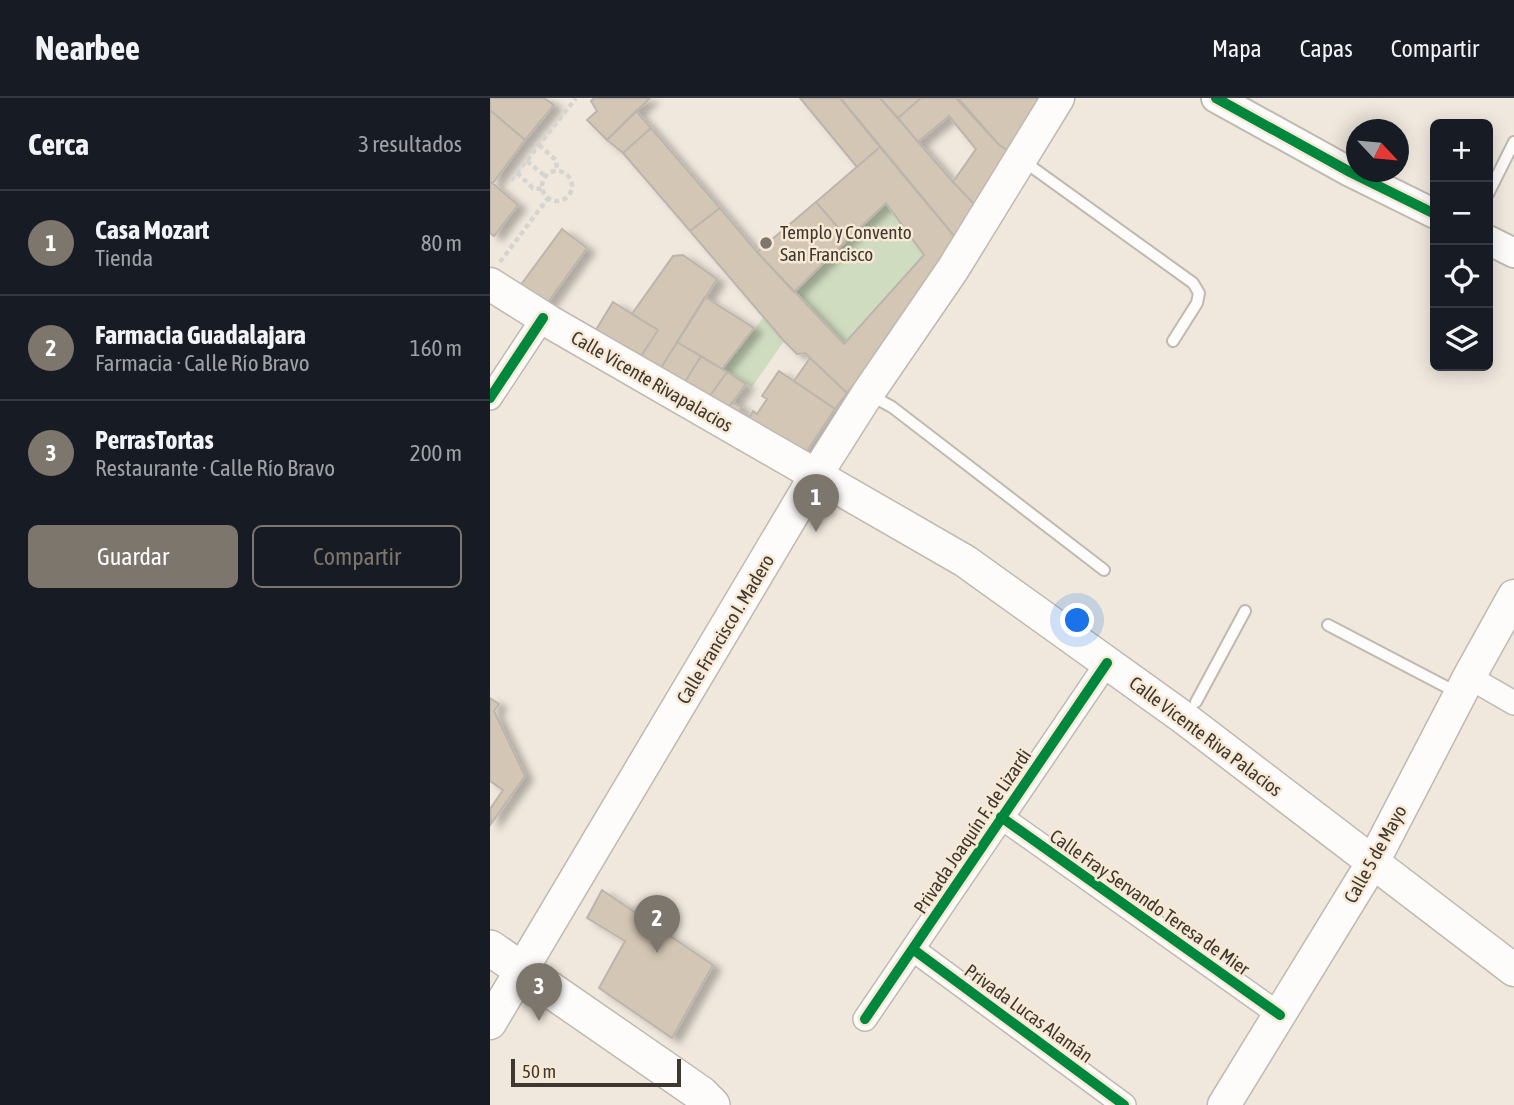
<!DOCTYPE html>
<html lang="es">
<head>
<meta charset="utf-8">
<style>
	:root { --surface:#171b24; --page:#20242c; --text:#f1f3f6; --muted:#9ea1a6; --line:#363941; --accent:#7c766d }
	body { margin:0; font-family:"Asap Condensed",sans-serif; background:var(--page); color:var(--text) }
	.controls { position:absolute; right:21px; top:21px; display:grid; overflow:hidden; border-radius:10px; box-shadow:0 4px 18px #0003 }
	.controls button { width:63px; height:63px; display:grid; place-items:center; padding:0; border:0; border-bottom:2px solid var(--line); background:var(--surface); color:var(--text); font:35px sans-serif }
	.compass { position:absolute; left:856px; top:21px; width:63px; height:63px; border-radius:50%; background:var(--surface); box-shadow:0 4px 18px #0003; rotate:116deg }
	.scale { position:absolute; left:21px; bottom:18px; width:170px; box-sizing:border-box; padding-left:7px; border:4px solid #3e3830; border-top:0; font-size:19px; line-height:24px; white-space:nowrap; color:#3e3830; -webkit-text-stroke:5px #f8e9d5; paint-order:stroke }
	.you { position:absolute; left:588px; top:523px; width:24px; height:24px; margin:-18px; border:5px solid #fff; border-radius:50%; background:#1a73e8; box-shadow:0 0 0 10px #1a73e833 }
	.badge { display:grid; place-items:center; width:46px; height:46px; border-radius:50%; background:var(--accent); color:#fff; font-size:23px; font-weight:700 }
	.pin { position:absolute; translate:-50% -58px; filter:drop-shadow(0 2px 4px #0008) }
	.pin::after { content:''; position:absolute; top:37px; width:24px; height:21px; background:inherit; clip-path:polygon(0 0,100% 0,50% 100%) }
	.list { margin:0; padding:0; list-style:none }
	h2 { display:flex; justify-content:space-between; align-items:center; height:91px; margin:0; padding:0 28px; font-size:30px }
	h2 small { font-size:23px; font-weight:400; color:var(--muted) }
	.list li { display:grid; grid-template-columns:46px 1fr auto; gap:21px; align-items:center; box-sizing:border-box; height:105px; padding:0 28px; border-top:2px solid var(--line) }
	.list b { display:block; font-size:26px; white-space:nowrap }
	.list p { margin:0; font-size:23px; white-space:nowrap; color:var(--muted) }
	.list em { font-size:23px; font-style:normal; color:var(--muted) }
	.actions { display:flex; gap:14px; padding:21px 28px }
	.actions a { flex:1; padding:16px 0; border:2px solid var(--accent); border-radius:10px; text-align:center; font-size:24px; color:var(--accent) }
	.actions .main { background:var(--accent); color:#fff }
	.icon { flex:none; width:38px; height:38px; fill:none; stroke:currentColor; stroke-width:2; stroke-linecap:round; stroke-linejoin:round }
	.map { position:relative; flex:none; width:1024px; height:1007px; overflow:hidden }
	header { display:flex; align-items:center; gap:42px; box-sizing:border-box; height:98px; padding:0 35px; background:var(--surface); border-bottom:2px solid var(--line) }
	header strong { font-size:33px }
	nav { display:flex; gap:38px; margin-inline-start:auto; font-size:24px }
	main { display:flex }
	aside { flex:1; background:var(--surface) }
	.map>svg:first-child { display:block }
</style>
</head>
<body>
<header>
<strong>Nearbee</strong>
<nav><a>Mapa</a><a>Capas</a><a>Compartir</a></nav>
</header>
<main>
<aside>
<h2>Cerca<small>3 resultados</small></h2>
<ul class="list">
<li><span class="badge">1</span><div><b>Casa Mozart</b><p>Tienda</p></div><em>80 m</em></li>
<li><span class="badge">2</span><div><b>Farmacia Guadalajara</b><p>Farmacia · Calle Río Bravo</p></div><em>160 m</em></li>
<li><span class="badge">3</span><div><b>PerrasTortas</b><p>Restaurante · Calle Río Bravo</p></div><em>200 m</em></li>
</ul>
<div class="actions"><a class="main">Guardar</a><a>Compartir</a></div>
</aside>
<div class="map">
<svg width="1024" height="1007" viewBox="0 0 1024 1007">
	<defs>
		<filter id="shadow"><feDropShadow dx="8" dy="4.5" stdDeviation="3.5" flood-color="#0004"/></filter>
	</defs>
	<rect width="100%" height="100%" fill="#f0e8dd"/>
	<path fill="#d0dcc0" d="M 396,105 L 434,157 L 354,246 L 304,194 Z
		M 273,220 L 294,243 L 262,289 L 232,271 Z"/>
	<path fill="#d4c6b4" stroke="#bbb5ad" stroke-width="2" filter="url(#shadow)" d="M 0,0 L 54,0 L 64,7 L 35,42 L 0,12 Z
		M 104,0 L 160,0 L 117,42 L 97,22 L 107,13 L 101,3 Z
		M 310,0 L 350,0 L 390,49 L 367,69 Z
		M 354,0 L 390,0 L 463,84 L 486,108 L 465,139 L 352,2 Z
		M 390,0 L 431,0 L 408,20 Z
		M 431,0 L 466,0 L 509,47 L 519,53 L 486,108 L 463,84 L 486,51 L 459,18 L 428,44 L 408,20 Z
		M 468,0 L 551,0 L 519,53 L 509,47 Z
		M 0,12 L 35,42 L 3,85 L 0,83 Z
		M 146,13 L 161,30 L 133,55 L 117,42 Z
		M 161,30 L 230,110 L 200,133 L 133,55 Z
		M 390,49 L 465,139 L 434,202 L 357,295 L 315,255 L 307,256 L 294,243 L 200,133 L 230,110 L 267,154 L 354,246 L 434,157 L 396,105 L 358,141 L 326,104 Z
		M 0,83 L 28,107 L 4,138 L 0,135 Z
		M 326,104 L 358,141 L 304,194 L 267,154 Z
		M 72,131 L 97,150 L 53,211 L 27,192 Z
		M 193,157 L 227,181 L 166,278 L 146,266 L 168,232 L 142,216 L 183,158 Z
		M 215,199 L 264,230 L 232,271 L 187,244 Z
		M 123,204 L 168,232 L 146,266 L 101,240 Z
		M 187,244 L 211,258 L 190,292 L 166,278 Z
		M 211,258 L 237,274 L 214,306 L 190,292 Z
		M 320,260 L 357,295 L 345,311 L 304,283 Z
		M 289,273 L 345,311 L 311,362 L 233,317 L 242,304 L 252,309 L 250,313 L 260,319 L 263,313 L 267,316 L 277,301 L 272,298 Z
		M 237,274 L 256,286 L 233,317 L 214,306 Z
		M 0,600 L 9,606 L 4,613 L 35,678 L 1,726 L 0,711 L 13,692 L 0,683 Z
		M 112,792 L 223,867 L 182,940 L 109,890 L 135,843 L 97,820 Z"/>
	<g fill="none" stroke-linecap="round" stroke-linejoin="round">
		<g stroke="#bfb9b0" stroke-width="14">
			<path id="service" d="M 532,62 L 703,185 L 709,195 L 707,205 L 683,243
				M 998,96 L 1024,44
				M 380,297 L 402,309 L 614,472
				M 838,527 L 968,595
				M 706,604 L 755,513"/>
		</g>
		<g stroke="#bfb9b0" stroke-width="26">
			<path id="minor" d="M 0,300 L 53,220
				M 979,579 L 1024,605
				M 511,719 L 790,917
				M 424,852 L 634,1007
				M 375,921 L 617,565"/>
		</g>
		<g stroke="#bfb9b0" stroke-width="32">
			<path id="tertiary" d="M 726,0 L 860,74 L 945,116
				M 998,142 L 1024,155"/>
		</g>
		<g stroke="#bfb9b0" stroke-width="35">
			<path id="secondary" d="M 0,186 L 60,224 L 475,463 L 694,620 L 1024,872
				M 0,925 L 326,377 L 378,295 L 463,171 L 568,0
				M 734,1007 L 883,764 L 979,579 L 1024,498"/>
		</g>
		<g stroke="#bfb9b0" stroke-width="38">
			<path id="primary" d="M 0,850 L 211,996 L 222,1007"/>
		</g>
		<path stroke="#d6d4d0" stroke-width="4.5" stroke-dasharray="5 3.5" stroke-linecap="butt" d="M 49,47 L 66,62 L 67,72
			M 37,63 L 55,78
			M52 88a15 15 0 1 1 30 0a15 15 0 1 1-30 0Z
			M 27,75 L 43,90 L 52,91
			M 21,82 L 86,0
			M 10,164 L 58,100"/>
		<use href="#service" stroke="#fdfcfa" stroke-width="10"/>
		<use href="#minor" stroke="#fdfcfa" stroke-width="23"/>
		<use href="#tertiary" stroke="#fdfcfa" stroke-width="28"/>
		<use href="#secondary" stroke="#fdfcfa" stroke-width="32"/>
		<use href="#primary" stroke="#fdfcfa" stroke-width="35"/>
		<g stroke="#f8e9d5" stroke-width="15">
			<path id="cycleway" d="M 726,0 L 860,74 L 945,116
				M 0,300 L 53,220
				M 511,719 L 790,917
				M 424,852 L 634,1007
				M 375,921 L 617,565"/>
		</g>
		<use href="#cycleway" stroke="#00873e" stroke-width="10"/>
	</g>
	<circle fill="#7c766d" stroke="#f8e9d5" stroke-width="2.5" cx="276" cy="145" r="7"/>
	<g text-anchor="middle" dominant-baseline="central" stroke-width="5" stroke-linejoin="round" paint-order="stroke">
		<g font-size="19" fill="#3e3830" stroke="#f8e9d5" text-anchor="start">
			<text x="290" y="134">Templo y Convento<tspan x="290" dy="22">San Francisco</tspan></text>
		</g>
		<g font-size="19" fill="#3e3830" stroke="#f8e9d5">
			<text transform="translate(162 283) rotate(30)">Calle Vicente Rivapalacios</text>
			<text transform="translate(235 531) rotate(-59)">Calle Francisco I. Madero</text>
			<text transform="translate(716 638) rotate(37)">Calle Vicente Riva Palacios</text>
			<text transform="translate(482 733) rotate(-56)">Privada Joaquín F. de Lizardi</text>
			<text transform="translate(885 756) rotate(-61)">Calle 5 de Mayo</text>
			<text transform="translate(660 804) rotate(35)">Calle Fray Servando Teresa de Mier</text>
			<text transform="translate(539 915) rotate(36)">Privada Lucas Alamán</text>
		</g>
	</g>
</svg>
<div class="controls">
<button>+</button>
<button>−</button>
<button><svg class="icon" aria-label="locate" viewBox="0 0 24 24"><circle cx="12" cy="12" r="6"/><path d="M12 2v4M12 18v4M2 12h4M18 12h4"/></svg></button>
<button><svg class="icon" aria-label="layers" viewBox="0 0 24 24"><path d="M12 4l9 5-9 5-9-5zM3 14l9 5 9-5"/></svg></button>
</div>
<svg class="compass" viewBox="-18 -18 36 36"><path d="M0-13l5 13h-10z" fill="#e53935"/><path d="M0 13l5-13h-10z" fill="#9ea1a6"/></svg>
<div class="scale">50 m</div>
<div class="you"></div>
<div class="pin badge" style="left:326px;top:434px">1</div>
<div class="pin badge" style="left:167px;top:855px">2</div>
<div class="pin badge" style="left:49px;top:923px">3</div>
</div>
</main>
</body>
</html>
